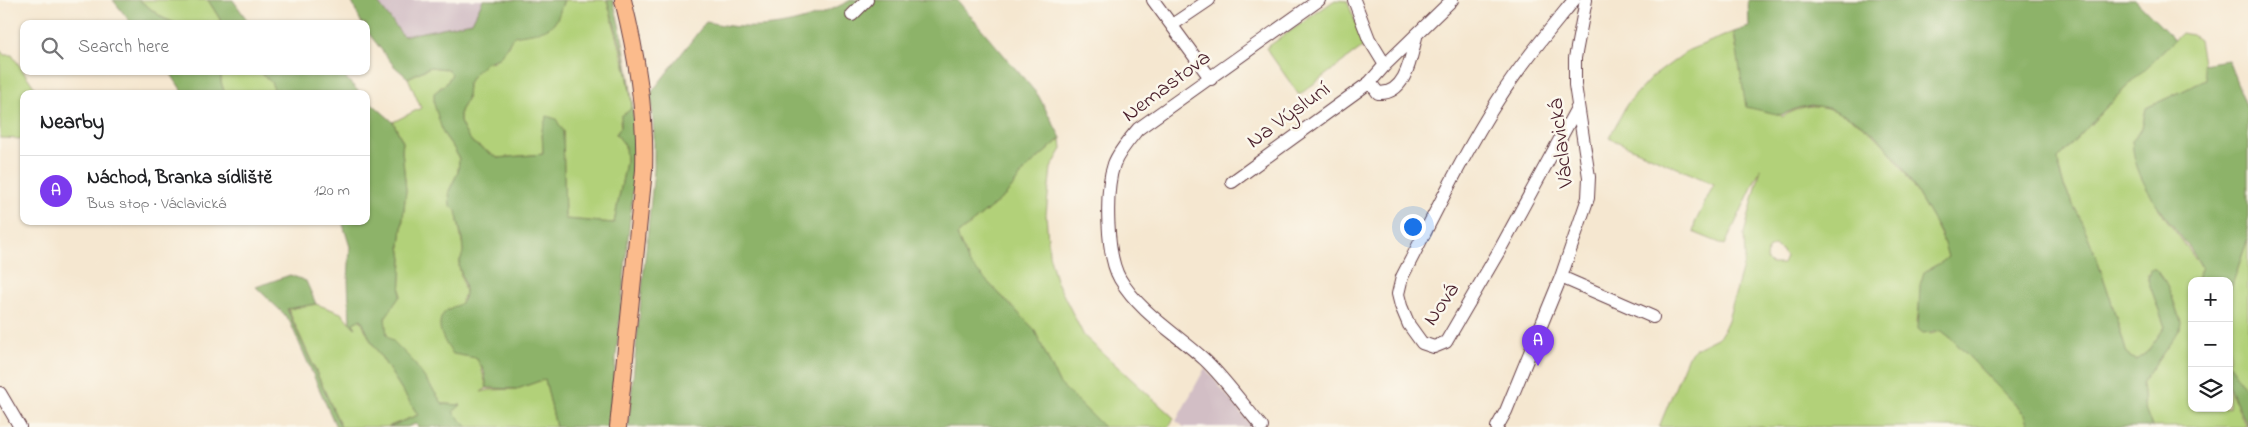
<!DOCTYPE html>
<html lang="en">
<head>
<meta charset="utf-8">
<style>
	:root { --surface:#fff; --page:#f2f2f2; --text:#202124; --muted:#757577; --line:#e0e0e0; --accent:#7c3aed }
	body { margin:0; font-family:"Indie Flower",sans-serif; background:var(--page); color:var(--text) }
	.controls { position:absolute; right:15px; bottom:15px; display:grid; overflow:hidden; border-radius:10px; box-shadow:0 1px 4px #0004 }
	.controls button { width:45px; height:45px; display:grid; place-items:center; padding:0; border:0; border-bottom:1px solid var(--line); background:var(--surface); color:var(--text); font:25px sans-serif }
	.you { position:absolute; left:1412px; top:226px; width:18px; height:18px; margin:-12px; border:4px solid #fff; border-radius:50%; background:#1a73e8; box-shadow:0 0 0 8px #1a73e833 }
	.badge { display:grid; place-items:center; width:32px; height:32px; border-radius:50%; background:var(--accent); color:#fff; font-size:16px; font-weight:700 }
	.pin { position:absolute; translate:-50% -41px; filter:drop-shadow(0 1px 2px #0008) }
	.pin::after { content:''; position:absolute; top:26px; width:18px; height:15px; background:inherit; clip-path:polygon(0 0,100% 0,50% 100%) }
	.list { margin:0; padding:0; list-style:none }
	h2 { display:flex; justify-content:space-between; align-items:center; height:65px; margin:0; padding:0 20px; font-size:21px }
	h2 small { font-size:16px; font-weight:400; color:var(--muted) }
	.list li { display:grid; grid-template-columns:32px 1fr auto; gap:15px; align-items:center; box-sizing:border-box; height:70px; padding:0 20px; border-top:1px solid var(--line) }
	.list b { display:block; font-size:19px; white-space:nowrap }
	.list p { margin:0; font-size:16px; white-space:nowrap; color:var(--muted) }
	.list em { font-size:16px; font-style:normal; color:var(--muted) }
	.icon { flex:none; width:28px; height:28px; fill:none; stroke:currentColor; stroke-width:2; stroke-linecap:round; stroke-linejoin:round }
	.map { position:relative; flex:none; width:2248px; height:427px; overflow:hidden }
	.search { position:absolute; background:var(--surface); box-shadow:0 1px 4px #0004; left:20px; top:20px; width:350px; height:55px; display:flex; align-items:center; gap:12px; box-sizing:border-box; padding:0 18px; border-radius:10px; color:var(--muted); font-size:19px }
	.panel { position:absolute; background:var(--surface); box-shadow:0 1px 4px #0004; left:20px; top:90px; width:350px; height:135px; border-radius:10px }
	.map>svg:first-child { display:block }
</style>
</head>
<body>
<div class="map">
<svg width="2248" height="427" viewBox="0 0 2248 427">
	<rect width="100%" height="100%" fill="#fbf7ec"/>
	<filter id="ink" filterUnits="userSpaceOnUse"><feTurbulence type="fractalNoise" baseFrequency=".02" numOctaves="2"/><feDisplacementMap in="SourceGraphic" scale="10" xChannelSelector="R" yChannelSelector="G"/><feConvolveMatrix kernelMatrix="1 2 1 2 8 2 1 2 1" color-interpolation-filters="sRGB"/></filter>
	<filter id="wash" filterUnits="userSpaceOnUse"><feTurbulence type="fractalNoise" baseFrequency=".0096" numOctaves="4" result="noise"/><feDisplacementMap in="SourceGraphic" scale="20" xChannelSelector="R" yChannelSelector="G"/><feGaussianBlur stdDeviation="1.12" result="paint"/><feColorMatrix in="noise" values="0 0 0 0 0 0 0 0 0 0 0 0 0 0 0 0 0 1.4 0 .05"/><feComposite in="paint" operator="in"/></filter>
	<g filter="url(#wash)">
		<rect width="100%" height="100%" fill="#f5e7d0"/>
		<path fill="#d2bec5" d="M 376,0 L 483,0 L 472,22 L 403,36 Z
			M 1205,368 L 1252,427 L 1184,427 L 1176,421 Z"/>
		<path fill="#b2d179" stroke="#7e7852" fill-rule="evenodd" d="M 139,0 L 208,0 L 223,24 L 177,24 L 163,18 Z
			M 564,0 L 607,0 L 630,84 L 632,103 L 630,110 L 620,121 L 621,127 L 616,134 L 625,145 L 626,162 L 614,223 L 565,219 L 563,131 L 542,130 L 543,154 L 498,158 L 473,143 L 466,134 L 460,122 L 460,111 L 467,99 L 468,83 L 473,75 L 478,69 L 487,62 L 494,61 L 506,49 L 514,35 L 553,25 L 557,19 Z
			M 1335,0 L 1347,1 L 1365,45 L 1299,95 L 1266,48 Z
			M 1734,32 L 1736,48 L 1782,117 C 1806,103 1818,103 1843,114 C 1882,133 1899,162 1920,198 C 1931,217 1943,234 1948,257 L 1942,262 L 1924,272 L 1917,322 L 1930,334 L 1942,331 L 1952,339 L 2025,415 L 2030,427 L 1659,427 L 1688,356 L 1695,349 L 1717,338 L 1722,333 L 1728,320 L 1745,259 L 1744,234 L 1761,168 L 1725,245 L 1693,232 L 1695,223 L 1714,184 L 1609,138 L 1627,104 L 1651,78 L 1689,50 ZM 1775,246 L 1782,250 L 1786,257 L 1783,264 L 1771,264 L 1767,260 L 1768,249 Z
			M 2182,33 L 2192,35 L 2199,40 L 2206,80 L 2146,108 L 2142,129 L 2132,140 L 2159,209 L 2202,268 L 2196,281 L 2192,281 L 2192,408 L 2229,408 L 2229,387 L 2246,427 L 2152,427 L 2144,406 L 2142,383 L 2180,329 C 2181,315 2166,278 2155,269 L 2148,273 L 2148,280 L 2165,327 L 2147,352 L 2136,360 L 2130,357 L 2126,351 C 2114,309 2101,267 2084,227 C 2074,203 2059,185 2058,159 L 2114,99 Z
			M 0,50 L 4,55 L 12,55 L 39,94 L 24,94 L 24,139 L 0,138 Z
			M 430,67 L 447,69 L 452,74 L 446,84 L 440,87 L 443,133 L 455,150 L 459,159 L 458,172 L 449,191 L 451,205 L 456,210 L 464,253 L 460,260 L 459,266 L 465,293 L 460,304 L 449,310 L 441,323 L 444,339 L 461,355 L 473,356 L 480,363 L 487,388 L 481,392 L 489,390 L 517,389 L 545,379 L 556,427 L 468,427 L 453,412 L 460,405 L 443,404 L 412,361 L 387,335 L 384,322 L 388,312 L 400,296 L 402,259 L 400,246 L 406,190 L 402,151 L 403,142 L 393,122 L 421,108 L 408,78 Z
			M 221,71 L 259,71 L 271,82 L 276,94 L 225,94 L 221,82 Z
			M 1061,138 L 1062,149 L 1051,168 L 1046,214 L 1049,254 L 1056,280 L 1084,336 L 1174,418 L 1169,427 L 1104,427 L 1100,424 L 1059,383 L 1034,329 L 969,263 L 957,235 L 1006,195 L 1025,170 Z
			M 2248,238 L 2248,394 L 2229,363 L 2229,294 Z
			M 316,304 L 341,313 L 355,328 L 353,323 L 360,319 L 371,341 L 418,415 L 387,427 L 341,427 L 288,309 Z"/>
		<path fill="#8db369" stroke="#6c694a" d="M 113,0 L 139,0 L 163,18 L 177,24 L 132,24 Z
			M 208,0 L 233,0 L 245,17 L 252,24 L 223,24 Z
			M 351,0 L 376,0 L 403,36 L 472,22 L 483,0 L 564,0 C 561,6 560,13 557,19 C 550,33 527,33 514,36 L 499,58 L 487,62 L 473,75 L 468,83 L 467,99 L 460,111 L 460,122 L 466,134 L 473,143 L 498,158 L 543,154 L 542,129 L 547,116 L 556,119 L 563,131 L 565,219 L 614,223 L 626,162 L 625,145 L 616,134 L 621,127 L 621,116 L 630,110 L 632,103 L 624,56 L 607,0 L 613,0 C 628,56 636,111 635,169 L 609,427 L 556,427 L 545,379 L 517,389 L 487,388 L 484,371 L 476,358 L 453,354 C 445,344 433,324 445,312 C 453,304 464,308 465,292 C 465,282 461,274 459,266 C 459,260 463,256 463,251 C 463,238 458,223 456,210 L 450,206 L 449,191 L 458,172 L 459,159 L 455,150 L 443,133 L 434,104 L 434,93 L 446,84 L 452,74 L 447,69 L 430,67 L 408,78 L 394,66 L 366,30 L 366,24 L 362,24 Z
			M 851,0 L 957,0 L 1038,95 L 1061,138 L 1025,170 L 1006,195 L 957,235 L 969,263 L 1034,329 L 1059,383 L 1104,427 L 628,427 L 654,170 L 654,136 L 651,93 L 706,22 C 718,24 731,27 744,27 C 782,29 819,17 851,0 Z
			M 1748,0 L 2135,0 L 2175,40 L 2114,99 L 2058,159 C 2059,186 2074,203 2084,227 C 2101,267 2114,309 2126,351 L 2130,357 L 2137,360 L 2147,352 L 2165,327 L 2148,280 L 2150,269 L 2155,269 C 2169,280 2174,305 2181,322 L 2180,329 L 2142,383 L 2144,406 L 2152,427 L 2030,427 L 2025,415 L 1952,339 L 1942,331 L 1923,333 L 1918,329 L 1920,285 L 1924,272 L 1942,262 L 1948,257 L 1941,234 L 1900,163 L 1876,135 L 1857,121 L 1829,108 L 1811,105 L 1798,108 L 1781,115 L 1746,107 L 1734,32 L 1749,27 Z
			M 2228,60 L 2248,110 L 2248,238 L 2229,294 L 2229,281 L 2196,281 L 2202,267 C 2178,226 2134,191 2132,140 L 2142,129 L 2146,108 L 2206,80 L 2202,64 Z
			M 169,71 L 221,71 L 221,82 L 225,94 L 184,94 Z
			M 259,71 L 339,71 L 361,94 L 276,94 L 271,82 Z
			M 366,98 L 393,122 L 403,142 L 402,151 L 406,190 L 400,246 L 402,259 L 400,296 L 385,318 L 387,335 L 412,360 L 443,404 L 461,405 L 453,412 L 468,427 L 418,427 L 416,424 L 407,427 L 388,427 L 418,415 L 371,341 L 361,319 L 353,323 L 356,328 L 350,323 L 348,281 L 350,247 L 342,221 L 366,221 Z
			M 290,275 L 306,281 L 316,304 L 287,309 L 341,427 L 336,427 L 290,322 L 284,314 L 256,287 Z
			M 2229,363 L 2248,394 L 2248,427 L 2229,387 Z"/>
	</g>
	<g filter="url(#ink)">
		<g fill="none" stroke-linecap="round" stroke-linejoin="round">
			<g stroke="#643d44" stroke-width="14">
				<path id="minor" d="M 1153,0 L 1211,79
					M 1354,0 L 1369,39 L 1385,65
					M 1574,0 C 1548,32 1521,64 1498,100 C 1462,156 1433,218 1402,277 L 1398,294 L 1401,306 L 1409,325 L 1422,343 L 1434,347 L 1446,342 L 1499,251 L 1578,106
					M 852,15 L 867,0
					M 1172,25 L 1209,0
					M 1416,37 C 1411,57 1406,95 1378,93 L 1370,82 L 1385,65 L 1452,0
					M 1232,182 L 1370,82
					M 1561,277 L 1653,317
					M 0,393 L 20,427
					M 1262,427 C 1243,405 1226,380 1205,360 C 1177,334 1140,313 1120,279 C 1106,255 1105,190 1114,164 C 1119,151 1129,140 1138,129 L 1319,0
					M 1497,427 L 1506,411 L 1561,277 L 1588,198 L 1589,177 L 1575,85 L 1575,58 L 1586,0"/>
			</g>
			<g stroke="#643d44" stroke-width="18">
				<path id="major" d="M 618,427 L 644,170 C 646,112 637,56 623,0"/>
			</g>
			<use href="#minor" stroke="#fff" stroke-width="12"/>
			<use href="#major" stroke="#fbbb8c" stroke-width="16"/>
		</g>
	</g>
	<g text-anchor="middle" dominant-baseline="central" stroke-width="5" stroke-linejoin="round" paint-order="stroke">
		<g font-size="22" fill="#4a1f2b" stroke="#fbf7ec">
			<text transform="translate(1167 87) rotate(-37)">Nemastova</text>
			<text transform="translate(1289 116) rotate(-36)">Na Výsluní</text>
			<text transform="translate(1562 143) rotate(-97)">Václavická</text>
			<text transform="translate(1442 305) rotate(-56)">Nová</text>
		</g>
	</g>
</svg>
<div class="controls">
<button>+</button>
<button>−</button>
<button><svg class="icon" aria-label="layers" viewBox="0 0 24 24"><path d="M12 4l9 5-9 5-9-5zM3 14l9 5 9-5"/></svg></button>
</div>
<div class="you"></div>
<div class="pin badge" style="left:1538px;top:366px">A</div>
<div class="search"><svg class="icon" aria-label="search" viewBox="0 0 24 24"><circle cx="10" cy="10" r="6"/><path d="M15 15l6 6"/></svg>Search here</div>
<section class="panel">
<h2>Nearby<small></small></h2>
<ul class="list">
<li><span class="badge">A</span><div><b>Náchod, Branka sídliště</b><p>Bus stop · Václavická</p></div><em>120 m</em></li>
</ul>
</section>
</div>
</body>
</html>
